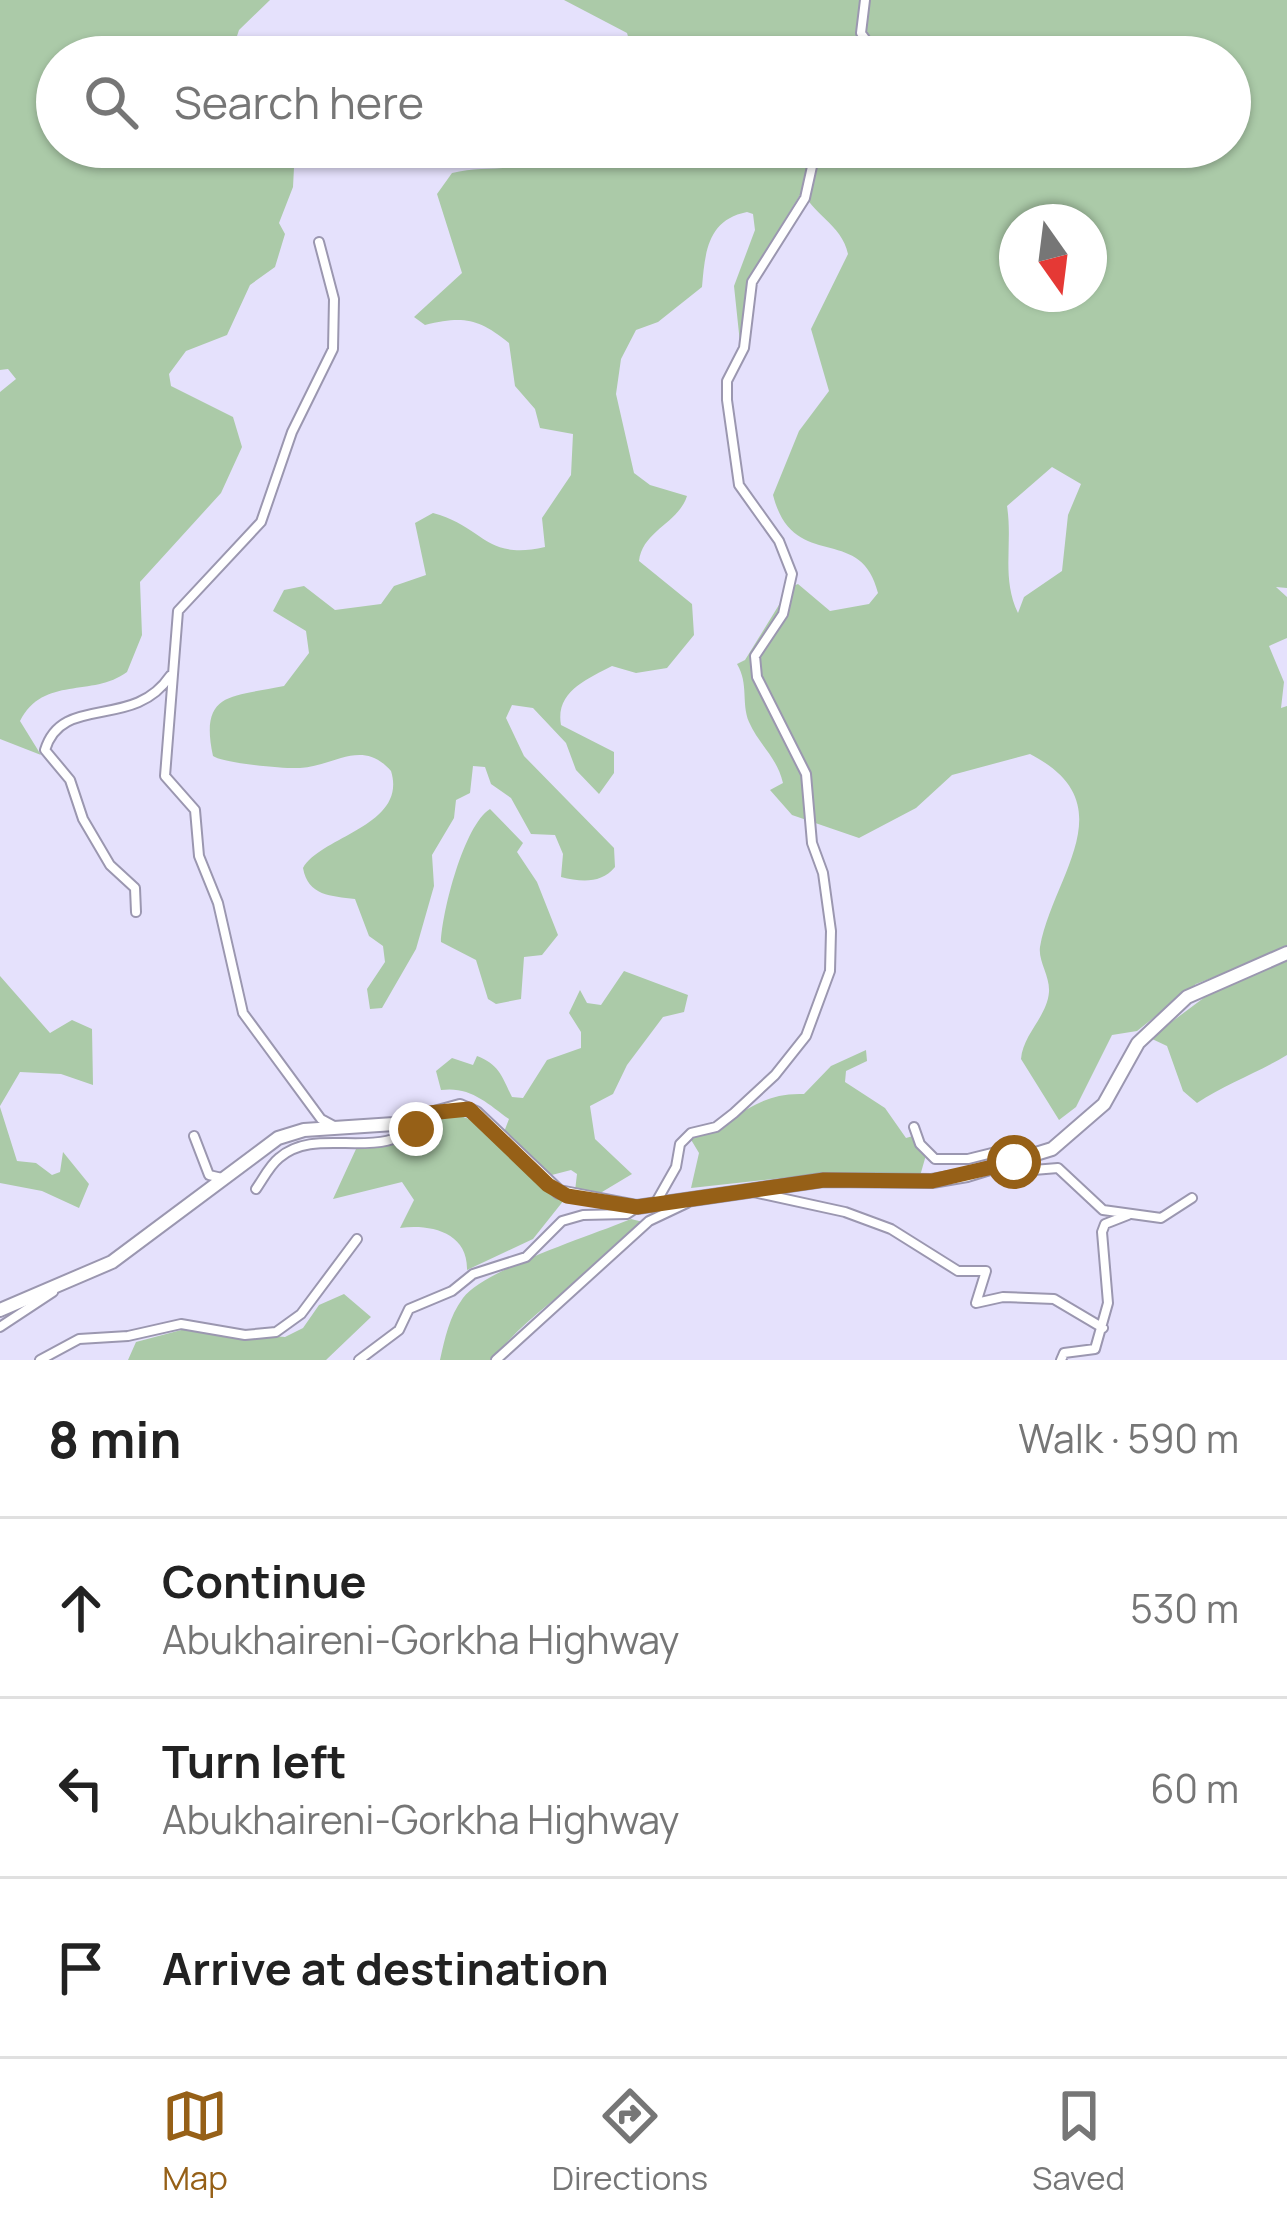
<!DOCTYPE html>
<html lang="en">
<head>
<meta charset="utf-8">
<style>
	:root { --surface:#fff; --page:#f2f2f2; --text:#222; --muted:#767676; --line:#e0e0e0; --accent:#966017 }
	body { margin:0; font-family:Manrope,sans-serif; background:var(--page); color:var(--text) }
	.compass { position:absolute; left:999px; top:204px; width:108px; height:108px; border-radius:50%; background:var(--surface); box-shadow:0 3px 9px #0004; rotate:166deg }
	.stop { position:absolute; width:36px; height:36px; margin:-27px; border:9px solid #966017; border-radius:50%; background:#fff }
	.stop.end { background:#966017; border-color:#fff; box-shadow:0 3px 12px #0008 }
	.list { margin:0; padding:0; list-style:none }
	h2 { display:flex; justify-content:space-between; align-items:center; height:156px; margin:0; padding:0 48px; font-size:51px }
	h2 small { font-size:39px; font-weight:400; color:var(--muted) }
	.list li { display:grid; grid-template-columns:78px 1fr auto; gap:36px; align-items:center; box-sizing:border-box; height:180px; padding:0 48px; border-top:3px solid var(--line) }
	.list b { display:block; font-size:45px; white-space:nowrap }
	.list p { margin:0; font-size:39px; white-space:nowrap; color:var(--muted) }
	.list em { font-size:39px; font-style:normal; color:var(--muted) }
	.icon { flex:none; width:66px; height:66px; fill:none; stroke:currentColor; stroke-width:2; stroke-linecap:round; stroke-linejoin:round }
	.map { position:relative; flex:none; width:1287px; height:1360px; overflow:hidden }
	.search { position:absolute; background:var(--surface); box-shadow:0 3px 9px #0004; left:36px; right:36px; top:36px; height:132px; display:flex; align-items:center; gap:30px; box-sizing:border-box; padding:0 42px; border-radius:66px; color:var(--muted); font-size:45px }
	.sheet { height:696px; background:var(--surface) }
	nav { display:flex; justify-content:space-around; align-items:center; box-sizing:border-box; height:168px; border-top:3px solid var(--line); background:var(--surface); font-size:33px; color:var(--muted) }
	nav a { display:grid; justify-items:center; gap:6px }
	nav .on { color:var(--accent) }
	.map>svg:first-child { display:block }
</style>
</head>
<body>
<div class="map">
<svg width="1287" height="1360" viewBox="0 0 1287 1360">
	<rect width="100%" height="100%" fill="#e5e1fc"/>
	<path fill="#abcaa8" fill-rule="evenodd" d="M 0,0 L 270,0 L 239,30 L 230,57 L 57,57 L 57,147 L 295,148 L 293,187 L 279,223 L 285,234 L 275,267 L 250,285 L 227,335 L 186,351 L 169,374 L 171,386 L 233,417 L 242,447 L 221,493 L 140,582 L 142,635 L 127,672 C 92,698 44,675 20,721 L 41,755 L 0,739 L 0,392 L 16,379 L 8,369 L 0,370 Z
		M 564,0 L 1287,0 L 1287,588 L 1276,587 L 1287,597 L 1287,638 L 1269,646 L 1284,682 L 1281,708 L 1287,706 L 1287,949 L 1196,984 L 1137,1031 L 1112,1035 L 1076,1107 L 1059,1120 L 1021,1059 C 1023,1034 1047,1017 1049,992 C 1050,976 1038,961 1040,947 C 1053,875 1127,804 1030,754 L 952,775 L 916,808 L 859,838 L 792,815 L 770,790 L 783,783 C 777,757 759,745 749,722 C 741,703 749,684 737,664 L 745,660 L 790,587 L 798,584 L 830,611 L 869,604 L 878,593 C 861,522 793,574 773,495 L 799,431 L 829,391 L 811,329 L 848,254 C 842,224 810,213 803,190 L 756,267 L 740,343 L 734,286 L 755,230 L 753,214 L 747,212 C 707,220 705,253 702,287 L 658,322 L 636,330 L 621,359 L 616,394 L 634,473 L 650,485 L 687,496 C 678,524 643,530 639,561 L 692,604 L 694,635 L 667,668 L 636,673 L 612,666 C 587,679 555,692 561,725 L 614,752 L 614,773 L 599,794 L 576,770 L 566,743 L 533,708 L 512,705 L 506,718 L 524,756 L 614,848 L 615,867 C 601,884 581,882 561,877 L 563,854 L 555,835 L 531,834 L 511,798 L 491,784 L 485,767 L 473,766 L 470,793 L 456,800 L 454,818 L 432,855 L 434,886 L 416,949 L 382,1008 L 370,1009 L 367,989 L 385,962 L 383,946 L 369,936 L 355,899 C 331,896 308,896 303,868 C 321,836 408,826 391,771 C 362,738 335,766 300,768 C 285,769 222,763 213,756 C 199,691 232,697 284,686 L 309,653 L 306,631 L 273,611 L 284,590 L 304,586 L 335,610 L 381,604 L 394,586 L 426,575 L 415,523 L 433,513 C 483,526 485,561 545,547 L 542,518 L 571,475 L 573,434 L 540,428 L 535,409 L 515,386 L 509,343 C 478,318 463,316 425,325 L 414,317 L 462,273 L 437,194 L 452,173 C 494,163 534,177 571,147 L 1230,147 L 1230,57 L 634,57 L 627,33 ZM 1017,222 L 1089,222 L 1089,294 L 1017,294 ZM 1052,467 L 1081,484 L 1068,515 L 1062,571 L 1024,597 L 1018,613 C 1001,578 1013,544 1007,506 Z
		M 490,809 L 523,843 L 517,852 L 537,882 L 558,935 L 542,955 L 524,957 L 521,999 L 496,1004 L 488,999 L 476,960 L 441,942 C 442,912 464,825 490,809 Z
		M 1287,961 L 1287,1055 C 1257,1073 1226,1084 1197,1103 L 1183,1091 L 1167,1046 L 1150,1038 L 1217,988 Z
		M 624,971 L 688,995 L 684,1012 L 663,1017 L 627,1065 L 613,1094 L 590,1106 L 595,1139 L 632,1174 L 597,1195 L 575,1191 L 577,1174 L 571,1170 L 544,1177 L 504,1132 L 509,1119 C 487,1103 470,1086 441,1090 L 436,1071 L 452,1058 L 473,1065 L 477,1056 C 500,1065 502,1077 512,1097 L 523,1098 L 547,1060 L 581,1048 L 581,1032 L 569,1013 L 580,990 L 587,1003 L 601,1005 Z
		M 0,976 L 50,1033 L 72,1020 L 92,1029 L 93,1085 L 61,1074 L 20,1072 L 0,1106 Z
		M 866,1050 L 867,1061 L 846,1071 L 845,1082 L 885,1108 L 906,1138 L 913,1136 L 926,1155 L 920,1176 L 818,1174 L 691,1188 L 699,1153 L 690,1138 C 738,1124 753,1092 804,1094 L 831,1066 Z
		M 0,1107 L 17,1161 L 36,1163 L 52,1175 L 60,1172 L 63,1152 L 89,1184 L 79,1208 L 42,1191 L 0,1183 Z
		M 450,1115 C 500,1116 520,1186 564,1200 L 533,1239 L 467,1270 C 468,1232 430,1224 400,1228 L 414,1200 L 402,1182 L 333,1199 L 356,1149 C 395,1149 414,1124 450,1115 Z
		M 631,1219 L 643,1222 C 598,1274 534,1305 492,1360 L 440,1360 C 445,1338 449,1317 463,1298 C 485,1269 593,1235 631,1219 Z
		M 344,1294 L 371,1317 L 326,1360 L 128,1360 L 136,1342 L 185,1329 L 285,1337 L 303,1328 L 319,1305 Z"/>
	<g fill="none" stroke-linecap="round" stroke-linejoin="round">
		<g stroke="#9b97b0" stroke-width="12">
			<path id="street" d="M 865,0 L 861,33 L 878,57
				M 319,242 L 334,299 L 333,349 L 292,432 L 261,522 L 178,611 L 165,776 L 195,810 L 199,856 L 218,903 L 243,1013 L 321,1119 L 334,1126
				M 136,912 L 135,888 L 110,865 L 83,819 L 70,780 L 45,750 C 62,693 133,731 170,676
				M 914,1127 L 920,1144 L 935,1159 L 968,1159 L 1020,1146 L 1034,1157
				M 194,1136 L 209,1175 L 222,1178
				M 1005,1165 L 1021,1171 L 1058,1168 L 1103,1210 L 1161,1218 L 1192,1198
				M 256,1189 C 263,1179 270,1165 279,1158 C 319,1123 384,1167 424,1118
				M 753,1192 L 845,1212 L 891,1229 L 958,1271 L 986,1271 L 976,1303 L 1003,1297 L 1054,1299 L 1103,1328
				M 655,1204 L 676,1167 L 680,1144 L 691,1133 L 716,1127 L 734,1113 L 775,1075 L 806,1036 L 830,971 L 831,931 L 823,873 L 812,843 L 806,774 L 757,677 L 755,656 L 783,614 L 792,574 L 779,541 L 739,485 L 727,400 L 727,381 L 744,348 L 752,282 L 805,198 L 813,162 L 824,147
				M 0,1327 L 53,1292
				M 40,1360 L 79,1339 L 128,1336 L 181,1324 L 245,1335 L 276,1332 L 301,1314 L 357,1239
				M 359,1360 L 399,1330 L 409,1309 L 452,1291 L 473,1274 L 526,1257 L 562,1221 L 583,1215 L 627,1214 L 636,1208
				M 496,1360 L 649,1221 L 687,1203
				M 1061,1360 L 1064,1353 L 1095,1349 L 1108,1303 L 1102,1232 L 1105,1224 L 1128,1215"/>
		</g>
		<g stroke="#9b97b0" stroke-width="16">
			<path id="primary" d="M 0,1310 L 112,1262 L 278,1138 L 304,1130 L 394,1124 L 460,1106 L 476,1113 L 559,1192 L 637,1207 L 823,1180 L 932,1181 L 967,1175 L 1052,1149 L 1104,1104 L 1138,1043 L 1187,997 L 1287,953"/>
		</g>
		<use href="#street" stroke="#fff" stroke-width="8"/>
		<use href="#primary" stroke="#fff" stroke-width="12"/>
	</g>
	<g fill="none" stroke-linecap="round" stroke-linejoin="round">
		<path stroke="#966017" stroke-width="15" d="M 416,1129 L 429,1113 L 469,1109 L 548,1185 L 567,1196 L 637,1207 L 824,1180 L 932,1181 L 1014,1162"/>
	</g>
</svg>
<svg class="compass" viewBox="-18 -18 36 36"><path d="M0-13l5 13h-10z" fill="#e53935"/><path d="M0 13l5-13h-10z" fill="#767676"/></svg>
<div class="stop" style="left:1014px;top:1162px"></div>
<div class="stop end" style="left:416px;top:1129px"></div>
<div class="search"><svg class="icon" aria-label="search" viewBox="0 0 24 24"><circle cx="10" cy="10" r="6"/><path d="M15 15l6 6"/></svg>Search here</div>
</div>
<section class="sheet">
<h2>8 min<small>Walk · 590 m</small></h2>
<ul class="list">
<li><svg class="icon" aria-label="ahead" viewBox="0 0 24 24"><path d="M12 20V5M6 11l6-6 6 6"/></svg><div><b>Continue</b><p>Abukhaireni-Gorkha Highway</p></div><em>530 m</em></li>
<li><svg class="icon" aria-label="left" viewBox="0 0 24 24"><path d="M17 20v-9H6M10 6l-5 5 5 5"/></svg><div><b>Turn left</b><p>Abukhaireni-Gorkha Highway</p></div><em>60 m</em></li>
<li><svg class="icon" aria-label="arrive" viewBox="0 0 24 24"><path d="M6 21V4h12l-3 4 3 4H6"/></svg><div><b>Arrive at destination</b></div></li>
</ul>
</section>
<nav>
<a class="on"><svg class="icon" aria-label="map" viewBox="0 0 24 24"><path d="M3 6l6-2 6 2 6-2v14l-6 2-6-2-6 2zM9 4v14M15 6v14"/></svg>Map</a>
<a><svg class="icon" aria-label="directions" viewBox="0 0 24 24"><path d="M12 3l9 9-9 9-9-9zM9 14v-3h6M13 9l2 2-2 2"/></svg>Directions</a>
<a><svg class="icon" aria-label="saved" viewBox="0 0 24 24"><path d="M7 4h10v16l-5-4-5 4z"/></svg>Saved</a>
</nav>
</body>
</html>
